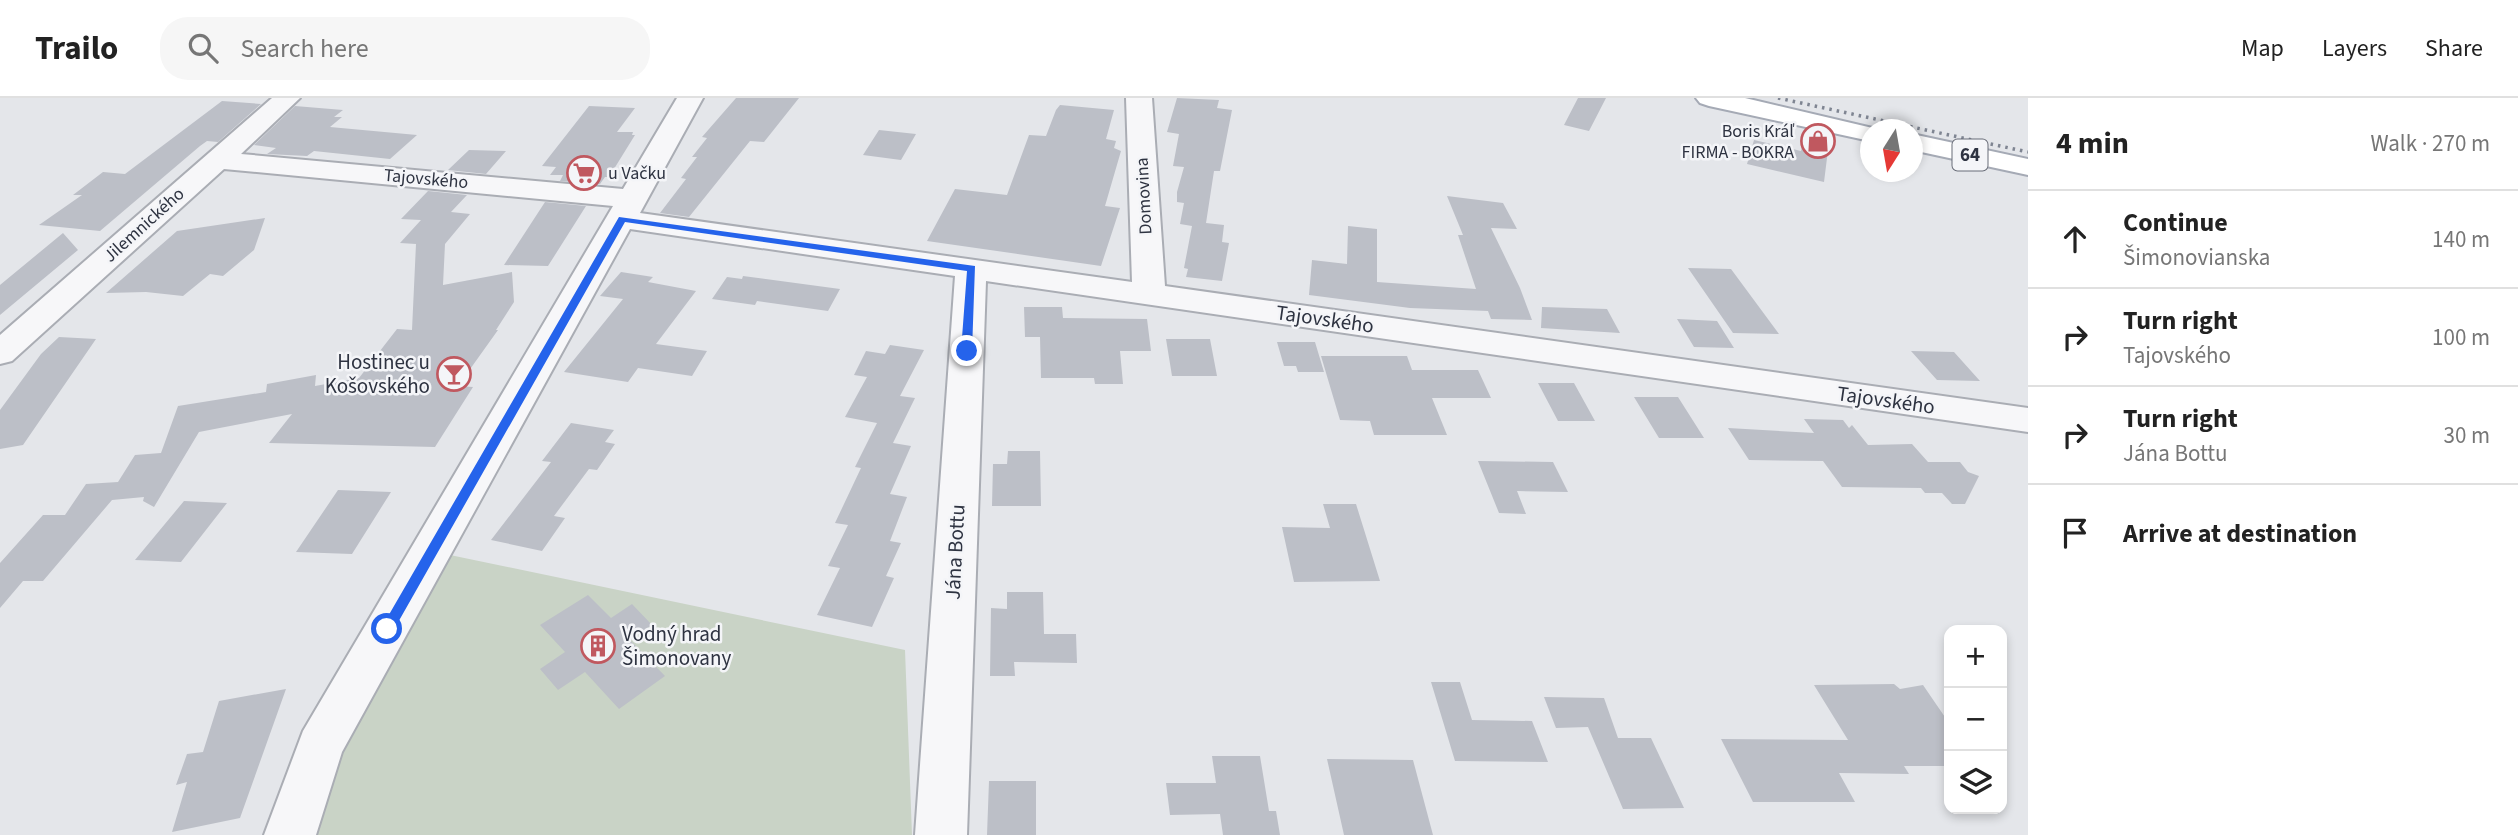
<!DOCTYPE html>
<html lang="en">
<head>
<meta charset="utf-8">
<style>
	:root { --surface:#fff; --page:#f6f6f6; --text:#222; --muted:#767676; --line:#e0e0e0 }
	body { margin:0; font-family:"Source Sans 3",sans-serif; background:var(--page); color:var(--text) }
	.controls { position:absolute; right:21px; bottom:21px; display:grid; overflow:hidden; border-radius:14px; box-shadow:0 4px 10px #0003 }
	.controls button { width:63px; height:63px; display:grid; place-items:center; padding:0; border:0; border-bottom:2px solid var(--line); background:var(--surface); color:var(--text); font:35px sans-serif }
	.compass { position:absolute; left:1860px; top:21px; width:63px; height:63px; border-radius:50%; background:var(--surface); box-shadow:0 4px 10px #0003; rotate:191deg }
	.stop { position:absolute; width:21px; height:21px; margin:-16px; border:5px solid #2563eb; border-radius:50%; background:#fff }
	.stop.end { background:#2563eb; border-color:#fff; box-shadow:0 2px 7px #0008 }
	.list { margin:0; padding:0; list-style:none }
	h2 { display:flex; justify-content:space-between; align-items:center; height:91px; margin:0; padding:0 28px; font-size:30px }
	h2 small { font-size:23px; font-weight:400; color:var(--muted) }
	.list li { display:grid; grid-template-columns:46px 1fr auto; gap:21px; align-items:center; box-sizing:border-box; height:98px; padding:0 28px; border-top:2px solid var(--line) }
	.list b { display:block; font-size:26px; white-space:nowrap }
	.list p { margin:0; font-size:23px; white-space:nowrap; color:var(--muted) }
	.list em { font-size:23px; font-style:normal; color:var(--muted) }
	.icon { flex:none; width:38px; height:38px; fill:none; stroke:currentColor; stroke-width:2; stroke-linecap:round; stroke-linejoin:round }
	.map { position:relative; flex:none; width:2028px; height:737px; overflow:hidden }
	header { display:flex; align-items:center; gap:42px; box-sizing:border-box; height:98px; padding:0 35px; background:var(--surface); border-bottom:2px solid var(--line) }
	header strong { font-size:33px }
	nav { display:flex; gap:38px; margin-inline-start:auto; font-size:24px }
	.search { width:490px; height:63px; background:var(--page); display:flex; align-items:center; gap:18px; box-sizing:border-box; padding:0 24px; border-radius:28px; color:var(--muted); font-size:26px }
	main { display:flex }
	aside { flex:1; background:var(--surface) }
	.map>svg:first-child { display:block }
</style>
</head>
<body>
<header>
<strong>Trailo</strong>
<div class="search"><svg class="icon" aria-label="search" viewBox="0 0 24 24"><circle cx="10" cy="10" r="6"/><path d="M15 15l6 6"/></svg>Search here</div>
<nav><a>Map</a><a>Layers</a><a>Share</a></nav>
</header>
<main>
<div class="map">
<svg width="2028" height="737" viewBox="0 0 2028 737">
	<rect width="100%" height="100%" fill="#e4e6ea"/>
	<path fill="#c9d3c6" d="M 450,457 L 905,552 L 912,737 L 312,737 C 337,636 399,547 450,457 Z"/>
	<path fill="#bcbfc7" d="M 736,0 L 799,0 L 764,44 L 750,43 L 689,119 L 660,115 L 686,81 L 681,80 L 697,59 L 692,59 L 707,40 L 702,39 Z
		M 1177,0 L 1219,2 L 1217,10 L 1232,12 L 1220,73 L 1214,73 L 1206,125 L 1224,127 L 1222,144 L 1229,145 L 1222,183 L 1186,179 L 1188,171 L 1184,170 L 1192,128 L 1180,126 L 1184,105 L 1177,104 L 1177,94 L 1184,69 L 1173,68 L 1179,36 L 1167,34 Z
		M 1578,0 L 1606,0 L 1589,33 L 1564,27 Z
		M 222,3 L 261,6 L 218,44 L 207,43 L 200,48 L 100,133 L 39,127 L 82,97 L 73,97 L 103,74 L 125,76 Z
		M 1060,7 L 1114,12 L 1106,41 L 1116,43 L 1114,50 L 1121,53 L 1105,108 L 1120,110 L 1101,168 L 927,143 L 955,91 L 1007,97 L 1029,37 L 1046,38 L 1056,12 Z
		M 295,8 L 343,12 L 334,19 L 342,19 L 330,29 L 417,37 L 390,61 L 314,53 L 307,58 L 267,56 L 276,50 L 254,47 Z
		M 589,8 L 635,10 L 617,34 L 633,34 L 632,37 L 635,37 L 609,79 L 605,79 L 600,86 L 560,83 L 563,77 L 550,77 L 556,69 L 542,68 Z
		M 879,32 L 916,36 L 901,62 L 863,57 Z
		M 1804,39 L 1829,44 L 1824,84 L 1747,66 L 1754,42 L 1801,53 Z
		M 469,52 L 506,53 L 486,76 L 448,72 Z
		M 428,93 L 467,97 L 451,114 L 470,116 L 445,146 L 443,187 L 512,174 L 514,204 L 496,232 L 498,232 L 458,288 L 473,289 L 435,349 L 269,345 L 292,316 L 199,334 L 154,409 L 143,403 L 144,399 L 112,402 L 43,483 L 23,483 L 0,510 L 0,465 L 43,417 L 65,417 L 86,386 L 118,384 L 135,357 L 161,355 L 178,308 L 266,294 L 267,286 L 316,277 L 315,288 L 359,280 L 397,231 L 412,232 L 416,146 L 400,145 L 421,122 L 401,121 Z
		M 1447,98 L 1503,105 L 1517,131 L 1491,130 L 1520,190 L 1532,222 L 1491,221 L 1488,213 L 1410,210 L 1309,197 L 1312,162 L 1347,166 L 1348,128 L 1377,131 L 1377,184 L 1476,191 L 1458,137 L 1463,137 Z
		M 545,104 L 586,108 L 548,168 L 504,167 Z
		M 265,120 L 254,152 L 223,178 L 210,176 L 183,198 L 146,194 L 106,195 L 177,133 Z
		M 63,135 L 78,152 L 0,217 L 0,187 Z
		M 1688,170 L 1731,171 L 1779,236 L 1733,235 Z
		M 621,174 L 653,179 L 648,184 L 696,193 L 656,246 L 707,253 L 692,278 L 638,270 L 628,284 L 564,274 L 623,201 L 600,198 Z
		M 743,178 L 840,191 L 828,213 L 757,203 L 755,207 L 712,201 L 727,179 L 742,181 Z
		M 1024,209 L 1062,209 L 1063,220 L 1147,221 L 1151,253 L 1120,253 L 1123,286 L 1095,286 L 1094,280 L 1041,280 L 1040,239 L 1025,239 Z
		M 1542,209 L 1607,211 L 1620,235 L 1541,230 Z
		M 1677,221 L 1717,223 L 1734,250 L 1694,249 Z
		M 59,239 L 96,241 L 23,347 L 0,351 L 0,312 L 41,256 Z
		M 1166,241 L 1210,241 L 1217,278 L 1172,278 Z
		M 1277,244 L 1315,244 L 1324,274 L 1298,274 L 1296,268 L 1284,268 Z
		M 890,247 L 924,252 L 900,298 L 915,300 L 893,345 L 911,348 L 890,396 L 907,399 L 890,443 L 901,445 L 886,478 L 894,480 L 872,529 L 817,517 L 840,470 L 828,468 L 848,427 L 835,425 L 861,370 L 855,369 L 877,325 L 845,319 L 867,279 L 854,277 L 866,253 L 885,256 Z
		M 1911,253 L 1954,254 L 1980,283 L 1937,282 Z
		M 1321,258 L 1407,258 L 1412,272 L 1478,272 L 1491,300 L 1432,300 L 1447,337 L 1374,337 L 1370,323 L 1340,322 Z
		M 1538,285 L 1574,285 L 1595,323 L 1558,323 Z
		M 1634,299 L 1678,299 L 1704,340 L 1659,340 Z
		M 1804,321 L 1843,322 L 1849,330 L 1852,327 L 1868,347 L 1912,346 L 1928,364 L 1960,364 L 1968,374 L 1979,378 L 1965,406 L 1952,406 L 1942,395 L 1925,395 L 1921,390 L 1842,389 L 1823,363 L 1749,362 L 1728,330 L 1814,335 Z
		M 571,325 L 614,332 L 605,344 L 615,346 L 597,372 L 589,371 L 554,418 L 565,420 L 542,453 L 491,442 L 551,364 L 542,363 Z
		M 1008,353 L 1040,353 L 1041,408 L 992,408 L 993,366 L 1007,366 Z
		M 1478,363 L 1553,364 L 1568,394 L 1517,393 L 1526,416 L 1499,415 Z
		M 338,392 L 391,394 L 352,456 L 296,454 Z
		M 184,403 L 227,405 L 181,464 L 135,462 Z
		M 1323,406 L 1356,406 L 1380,483 L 1294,484 L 1282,429 L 1330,430 Z
		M 1007,494 L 1043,494 L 1044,536 L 1076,536 L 1077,565 L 1014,564 L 1015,578 L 990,578 L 991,510 L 1007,511 Z
		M 588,497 L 611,520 L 632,506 L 652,527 L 630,542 L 665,578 L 619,611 L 585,574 L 558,592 L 540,571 L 565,554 L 540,527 Z
		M 1431,584 L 1460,584 L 1472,622 L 1532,623 L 1548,664 L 1455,663 Z
		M 1894,586 L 1900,591 L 1923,587 L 1949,625 L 1949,668 L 1904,668 L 1909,676 L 1839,675 L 1855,704 L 1753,704 L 1721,641 L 1848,642 L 1814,587 Z
		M 286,591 L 240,720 L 172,734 L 187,684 L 176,687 L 187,656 L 203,654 L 219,603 Z
		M 1544,599 L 1604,600 L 1618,640 L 1651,640 L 1684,710 L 1623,711 L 1588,629 L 1556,630 Z
		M 1212,658 L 1260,658 L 1269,713 L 1276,713 L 1280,737 L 1223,737 L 1220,716 L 1170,717 L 1166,685 L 1216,685 Z
		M 1327,661 L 1413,662 L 1433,737 L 1344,737 Z
		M 989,683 L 1036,683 L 1036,737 L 987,737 Z"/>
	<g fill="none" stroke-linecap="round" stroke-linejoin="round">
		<g stroke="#aaadb4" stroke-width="4">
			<path id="minor" d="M 272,0 L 300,0 L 241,56 L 623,91 L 677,0 L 703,0 L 640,115 L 1132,184 L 1126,0 L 1152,0 L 1165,188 L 2028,310 L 2028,334 L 986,183 L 967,737 L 915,737 L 955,178 L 630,131 L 342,654 L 316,737 L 264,737 L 303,633 L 613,108 L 224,71 L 12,263 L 0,266 L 0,237 Z"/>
		</g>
		<g stroke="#a5aab5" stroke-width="4">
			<path id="major" d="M 1696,0 L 1745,0 L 1881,32 L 1870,32 L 1870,43 L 1709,8 L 1700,5 Z
				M 1912,36 L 2028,61 L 2028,77 L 1912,52 Z"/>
		</g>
		<use href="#minor" fill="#f7f7f9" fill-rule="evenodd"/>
		<use href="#major" fill="#fff" fill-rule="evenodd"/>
		<path stroke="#7f8592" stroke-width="3.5" stroke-dasharray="2.5 5" stroke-linecap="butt" d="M 1778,0 L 2028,54"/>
	</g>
	<path fill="#2563eb" d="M 619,119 L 975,168 L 972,253 L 967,257 L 961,253 L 967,173 L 625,124 L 392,535 L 383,535 L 383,527 Z"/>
	<defs>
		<g id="shop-ring" transform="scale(1.75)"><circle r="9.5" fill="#f4f5f8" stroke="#c0585f" stroke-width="1.5"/><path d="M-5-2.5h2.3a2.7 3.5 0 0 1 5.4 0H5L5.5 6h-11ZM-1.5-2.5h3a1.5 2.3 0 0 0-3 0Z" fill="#c0585f"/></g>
		<g id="supermarket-ring" transform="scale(1.75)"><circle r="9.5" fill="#f4f5f8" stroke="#c0585f" stroke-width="1.5"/><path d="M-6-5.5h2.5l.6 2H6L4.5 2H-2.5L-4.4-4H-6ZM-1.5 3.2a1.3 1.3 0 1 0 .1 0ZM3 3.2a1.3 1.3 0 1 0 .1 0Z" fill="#c0585f"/></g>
		<g id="bar-ring" transform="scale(1.75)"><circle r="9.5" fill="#f4f5f8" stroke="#c0585f" stroke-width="1.5"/><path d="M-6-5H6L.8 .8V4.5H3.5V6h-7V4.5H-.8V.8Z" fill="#c0585f"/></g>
		<g id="building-ring" transform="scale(1.75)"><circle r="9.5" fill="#f4f5f8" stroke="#c0585f" stroke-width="1.5"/><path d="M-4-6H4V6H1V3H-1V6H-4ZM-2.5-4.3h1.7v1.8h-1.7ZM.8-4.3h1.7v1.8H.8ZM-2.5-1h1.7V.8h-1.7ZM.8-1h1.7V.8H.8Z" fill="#c0585f"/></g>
	</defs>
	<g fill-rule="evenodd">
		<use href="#shop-ring" x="1818" y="43"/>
		<use href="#supermarket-ring" x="584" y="75"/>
		<use href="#bar-ring" x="454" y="276"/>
		<use href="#building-ring" x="598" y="548"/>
	</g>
	<g text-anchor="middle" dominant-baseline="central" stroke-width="5" stroke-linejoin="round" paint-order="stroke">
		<g font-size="18" fill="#2e3341" stroke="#f4f5f8" text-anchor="end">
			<text x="1794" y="33">Boris Kráľ<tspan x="1794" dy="21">FIRMA - BOKRA</tspan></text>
			<text x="608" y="75" text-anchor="start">u Vačku</text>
		</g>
		<g font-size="18" fill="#2e3341" stroke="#f4f5f8">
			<text transform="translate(426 81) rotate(5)">Tajovského</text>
			<text transform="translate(1144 98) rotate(-93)">Domovina</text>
			<text transform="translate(144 127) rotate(-42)">Jilemnického</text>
		</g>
		<rect fill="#f4f5f8" stroke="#696d78" stroke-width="2" x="1952.5" y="41.5" width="35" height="31" rx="5"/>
		<g font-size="19" font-weight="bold" fill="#2e3341">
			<text x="1970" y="57">64</text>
		</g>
		<g font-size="21" fill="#2e3341" stroke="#f4f5f8">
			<text transform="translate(1325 221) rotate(8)">Tajovského</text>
			<text transform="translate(1886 302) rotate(8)">Tajovského</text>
			<text transform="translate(955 454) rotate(-87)">Jána Bottu</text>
		</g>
		<g font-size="21" fill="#2e3341" stroke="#f4f5f8" text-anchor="end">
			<text x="430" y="264">Hostinec u<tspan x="430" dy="24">Košovského</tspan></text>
			<text x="622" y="536" text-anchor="start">Vodný hrad<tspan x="622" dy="24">Šimonovany</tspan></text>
		</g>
	</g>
</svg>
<div class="controls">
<button>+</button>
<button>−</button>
<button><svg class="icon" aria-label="layers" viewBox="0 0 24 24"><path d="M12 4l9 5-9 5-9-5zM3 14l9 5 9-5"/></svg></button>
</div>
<svg class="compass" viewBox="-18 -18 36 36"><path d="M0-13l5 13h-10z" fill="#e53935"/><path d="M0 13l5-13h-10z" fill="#767676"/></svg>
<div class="stop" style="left:387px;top:531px"></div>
<div class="stop end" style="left:967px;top:253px"></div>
</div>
<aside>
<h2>4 min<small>Walk · 270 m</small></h2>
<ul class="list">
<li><svg class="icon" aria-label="ahead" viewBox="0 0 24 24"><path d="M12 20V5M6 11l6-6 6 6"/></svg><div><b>Continue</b><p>Šimonovianska</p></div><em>140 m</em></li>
<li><svg class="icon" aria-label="right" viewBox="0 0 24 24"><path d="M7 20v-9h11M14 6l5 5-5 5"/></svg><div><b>Turn right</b><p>Tajovského</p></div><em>100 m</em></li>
<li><svg class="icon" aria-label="right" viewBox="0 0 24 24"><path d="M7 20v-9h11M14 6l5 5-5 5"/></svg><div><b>Turn right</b><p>Jána Bottu</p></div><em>30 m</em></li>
<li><svg class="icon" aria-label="arrive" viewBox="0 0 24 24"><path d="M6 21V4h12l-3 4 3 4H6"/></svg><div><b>Arrive at destination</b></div></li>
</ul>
</aside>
</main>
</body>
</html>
